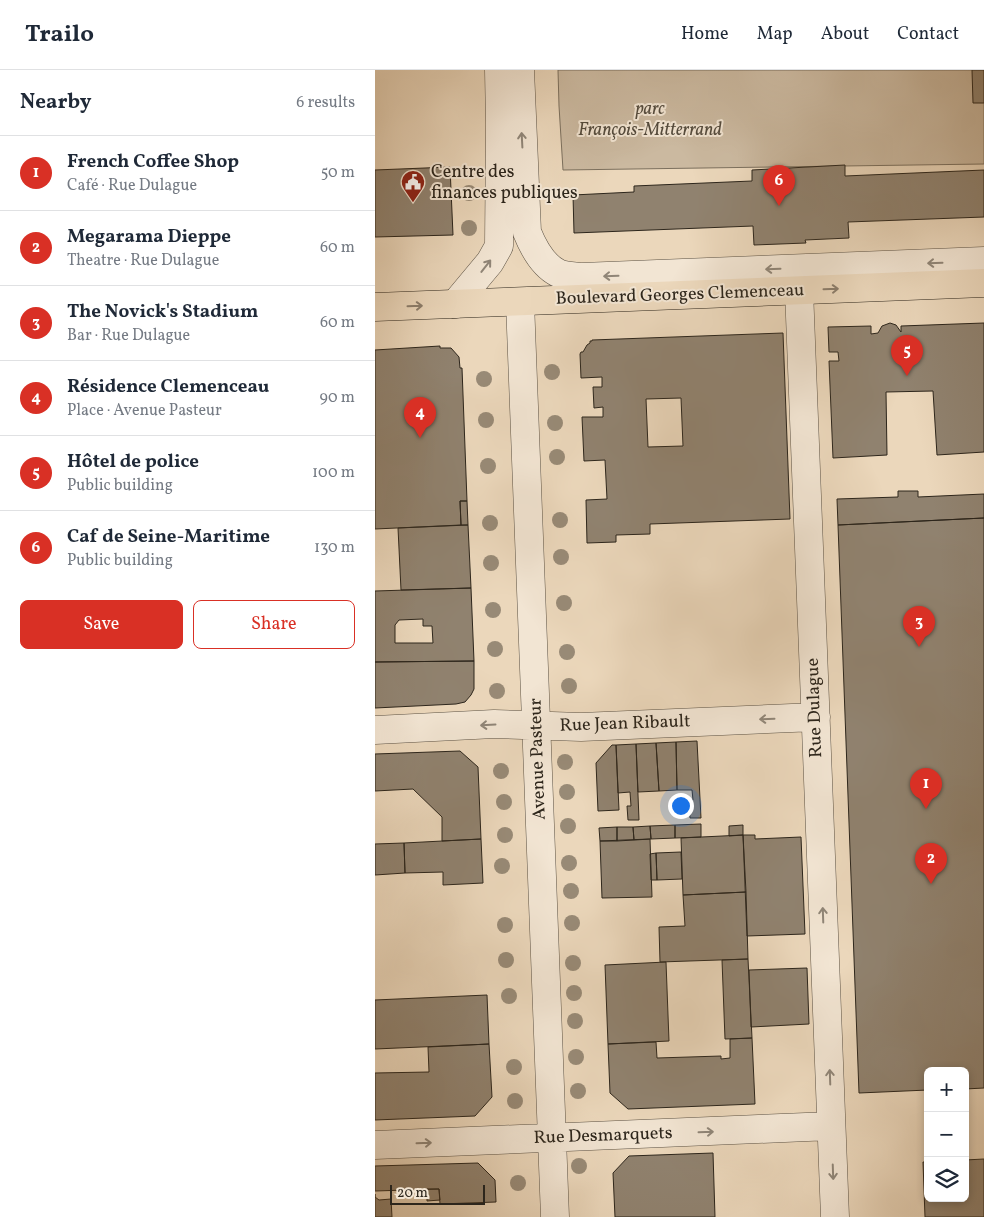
<!DOCTYPE html>
<html lang="en">
<head>
<meta charset="utf-8">
<style>
	:root { --surface:#fff; --page:#f6f6f7; --text:#1f2937; --muted:#747a83; --line:#e0e1e3; --accent:#d93025 }
	body { margin:0; font-family:Vollkorn,serif; background:var(--page); color:var(--text) }
	.controls { position:absolute; right:15px; bottom:15px; display:grid; overflow:hidden; border-radius:8px; box-shadow:0 2px 8px #0003 }
	.controls button { width:45px; height:45px; display:grid; place-items:center; padding:0; border:0; border-bottom:1px solid var(--line); background:var(--surface); color:var(--text); font:25px sans-serif }
	.scale { position:absolute; left:15px; bottom:12px; width:95px; box-sizing:border-box; padding-left:5px; border:2px solid #2d261c; border-top:0; font-size:14px; line-height:18px; white-space:nowrap; color:#2d261c; -webkit-text-stroke:4px #f2e5d3; paint-order:stroke }
	.you { position:absolute; left:305px; top:735px; width:18px; height:18px; margin:-12px; border:4px solid #fff; border-radius:50%; background:#1a73e8; box-shadow:0 0 0 8px #1a73e833 }
	.badge { display:grid; place-items:center; width:32px; height:32px; border-radius:50%; background:var(--accent); color:#fff; font-size:16px; font-weight:700 }
	.pin { position:absolute; translate:-50% -41px; filter:drop-shadow(0 1px 2px #0008) }
	.pin::after { content:''; position:absolute; top:26px; width:18px; height:15px; background:inherit; clip-path:polygon(0 0,100% 0,50% 100%) }
	.list { margin:0; padding:0; list-style:none }
	h2 { display:flex; justify-content:space-between; align-items:center; height:65px; margin:0; padding:0 20px; font-size:21px }
	h2 small { font-size:16px; font-weight:400; color:var(--muted) }
	.list li { display:grid; grid-template-columns:32px 1fr auto; gap:15px; align-items:center; box-sizing:border-box; height:75px; padding:0 20px; border-top:1px solid var(--line) }
	.list b { display:block; font-size:19px; white-space:nowrap }
	.list p { margin:0; font-size:16px; white-space:nowrap; color:var(--muted) }
	.list em { font-size:16px; font-style:normal; color:var(--muted) }
	.actions { display:flex; gap:10px; padding:15px 20px }
	.actions a { flex:1; padding:11px 0; border:1px solid var(--accent); border-radius:8px; text-align:center; font-size:18px; color:var(--accent) }
	.actions .main { background:var(--accent); color:#fff }
	.icon { flex:none; width:28px; height:28px; fill:none; stroke:currentColor; stroke-width:2; stroke-linecap:round; stroke-linejoin:round }
	.map { position:relative; flex:none; width:609px; height:1147px; overflow:hidden }
	header { display:flex; align-items:center; gap:30px; box-sizing:border-box; height:70px; padding:0 25px; background:var(--surface); border-bottom:1px solid var(--line) }
	header strong { font-size:24px }
	nav { display:flex; gap:28px; margin-inline-start:auto; font-size:18px }
	main { display:flex }
	aside { flex:1; background:var(--surface) }
	.map>svg:first-child { display:block }
</style>
</head>
<body>
<header>
<strong>Trailo</strong>
<nav><a>Home</a><a>Map</a><a>About</a><a>Contact</a></nav>
</header>
<main>
<aside>
<h2>Nearby<small>6 results</small></h2>
<ul class="list">
<li><span class="badge">1</span><div><b>French Coffee Shop</b><p>Café · Rue Dulague</p></div><em>50 m</em></li>
<li><span class="badge">2</span><div><b>Megarama Dieppe</b><p>Theatre · Rue Dulague</p></div><em>60 m</em></li>
<li><span class="badge">3</span><div><b>The Novick's Stadium</b><p>Bar · Rue Dulague</p></div><em>60 m</em></li>
<li><span class="badge">4</span><div><b>Résidence Clemenceau</b><p>Place · Avenue Pasteur</p></div><em>90 m</em></li>
<li><span class="badge">5</span><div><b>Hôtel de police</b><p>Public building</p></div><em>100 m</em></li>
<li><span class="badge">6</span><div><b>Caf de Seine-Maritime</b><p>Public building</p></div><em>130 m</em></li>
</ul>
<div class="actions"><a class="main">Save</a><a>Share</a></div>
</aside>
<div class="map">
<svg width="609" height="1147" viewBox="0 0 609 1147">
	<rect width="100%" height="100%" fill="#ebd7bb"/>
	<filter id="stains"><feTurbulence type="fractalNoise" baseFrequency=".004" numOctaves="4"/><feColorMatrix values="0 0 0 0 .2 0 0 0 0 .09 0 0 0 0 .02 0 0 0 .5 -.17"/></filter>
	<radialGradient id="worn" r=".72"><stop offset=".6" stop-color="#630" stop-opacity="0"/><stop offset="1" stop-color="#630" stop-opacity=".3"/></radialGradient>
	<path fill="#cbb9a0" stroke="#7c705e" d="M 183,0 L 609,0 L 609,94 L 188,100 L 184,36 Z"/>
	<path fill="#90826f" stroke="#2d261c" fill-rule="evenodd" d="M 597,0 L 609,0 L 609,33 L 598,33 Z
		M 470,95 L 470,106 L 609,100 L 609,147 L 473,152 L 474,168 L 430,170 L 431,173 L 379,175 L 378,156 L 199,163 L 198,125 L 259,122 L 259,116 L 377,111 L 377,100 Z
		M 75,97 L 78,165 L 0,167 L 0,100 Z
		M 515,253 L 521,255 L 526,262 L 526,256 L 609,253 L 609,382 L 562,385 L 558,321 L 511,322 L 512,385 L 458,388 L 454,291 L 464,291 L 463,282 L 454,282 L 453,257 L 496,256 L 496,264 L 503,263 L 507,256 Z
		M 408,263 L 415,449 L 275,454 L 275,464 L 241,465 L 241,472 L 212,473 L 211,430 L 232,429 L 230,390 L 209,391 L 207,347 L 228,347 L 228,337 L 219,338 L 218,317 L 227,317 L 227,307 L 206,308 L 205,284 L 206,282 L 208,282 L 212,275 L 215,273 L 215,271 L 217,271 L 217,270 ZM 306,328 L 308,376 L 273,377 L 271,329 Z
		M 65,276 L 65,278 L 76,278 L 84,287 L 85,298 L 87,298 L 92,431 L 85,431 L 86,455 L 0,459 L 0,280 Z
		M 523,421 L 543,421 L 543,427 L 609,424 L 609,448 L 463,455 L 462,429 L 523,427 Z
		M 85,431 L 92,431 L 93,455 L 86,455 Z
		M 609,448 L 609,1018 L 590,1019 L 590,1001 L 553,1001 L 553,1020 L 484,1023 L 463,455 Z
		M 93,455 L 96,518 L 26,520 L 23,458 Z
		M 96,518 L 99,591 L 0,592 L 0,521 ZM 48,549 L 48,556 L 57,556 L 58,573 L 20,573 L 20,555 L 24,550 Z
		M 99,591 L 99,619 L 96,625 L 90,632 L 81,634 L 0,638 L 0,592 Z
		M 322,671 L 326,748 L 315,748 L 314,730 L 318,730 L 317,720 L 302,720 L 301,672 Z
		M 301,672 L 302,720 L 284,721 L 281,673 Z
		M 281,673 L 284,721 L 263,722 L 261,674 Z
		M 261,674 L 264,750 L 253,750 L 252,736 L 256,736 L 255,722 L 243,723 L 241,675 Z
		M 237,675 L 241,675 L 244,740 L 223,741 L 221,693 Z
		M 85,681 L 103,697 L 106,769 L 67,771 L 67,747 L 38,719 L 0,721 L 0,684 Z
		M 326,754 L 326,767 L 300,768 L 300,755 Z
		M 300,755 L 300,768 L 276,769 L 275,756 Z
		M 368,755 L 368,765 L 354,766 L 354,756 Z
		M 275,756 L 276,769 L 259,770 L 258,757 Z
		M 242,757 L 258,757 L 259,770 L 242,771 Z
		M 242,757 L 242,771 L 225,771 L 224,758 Z
		M 368,765 L 380,765 L 380,769 L 426,767 L 430,864 L 372,866 Z
		M 368,765 L 371,822 L 308,825 L 306,768 Z
		M 106,769 L 108,813 L 68,815 L 68,802 L 30,803 L 29,773 Z
		M 275,769 L 277,827 L 227,828 L 225,771 Z
		M 29,773 L 30,803 L 0,805 L 0,774 Z
		M 306,782 L 307,809 L 282,810 L 281,783 Z
		M 281,783 L 282,810 L 276,810 L 275,784 Z
		M 371,822 L 373,889 L 285,892 L 284,857 L 310,856 L 308,825 Z
		M 373,889 L 377,968 L 350,969 L 347,890 Z
		M 291,892 L 294,971 L 233,974 L 230,895 Z
		M 432,898 L 434,954 L 376,957 L 374,900 Z
		M 112,925 L 114,974 L 0,979 L 0,930 Z
		M 377,968 L 380,1034 L 253,1039 L 235,1023 L 233,974 L 281,972 L 282,988 L 346,986 L 346,989 L 355,988 L 355,969 Z
		M 114,974 L 117,1027 L 100,1046 L 0,1050 L 0,1003 L 54,1002 L 53,977 Z
		M 338,1083 L 340,1147 L 240,1147 L 238,1103 L 254,1086 Z
		M 609,1089 L 609,1147 L 550,1147 L 548,1092 L 553,1092 L 553,1128 L 590,1128 L 590,1090 Z
		M 103,1093 L 120,1110 L 121,1132 L 65,1134 L 64,1119 L 0,1121 L 0,1096 Z
		M 52,1119 L 64,1119 L 65,1130 L 52,1131 Z
		M 0,1124 L 0,1127 L 4,1130 L 16,1129 L 17,1147 L 0,1147 Z"/>
	<g fill="none" stroke-linecap="round" stroke-linejoin="round">
		<g stroke="#5c5244" stroke-width="29">
			<path id="minor" d="M 145,0 L 152,162 C 158,177 167,195 183,203 C 189,206 199,206 207,207 L 609,191
				M 424,220 L 460,1147
				M 145,232 L 180,1147
				M 80,234 L 115,192 L 124,176 L 125,54 L 124,0
				M 0,660 L 119,654 L 206,657 L 441,647
				M 0,1075 L 456,1056"/>
		</g>
		<g stroke="#2d261c" stroke-width="29">
			<path id="major" d="M 0,237 L 609,213"/>
		</g>
		<use href="#minor" stroke="#f2e5d3" stroke-width="28"/>
		<use href="#major" stroke="#ebd7bb" stroke-width="28"/>
	</g>
	<g fill="#988a76">
		<circle cx="94" cy="123" r="8"/>
		<circle cx="94" cy="158" r="8"/>
		<circle cx="177" cy="302" r="8"/>
		<circle cx="109" cy="309" r="8"/>
		<circle cx="111" cy="350" r="8"/>
		<circle cx="180" cy="353" r="8"/>
		<circle cx="182" cy="387" r="8"/>
		<circle cx="113" cy="396" r="8"/>
		<circle cx="185" cy="450" r="8"/>
		<circle cx="115" cy="453" r="8"/>
		<circle cx="186" cy="487" r="8"/>
		<circle cx="116" cy="493" r="8"/>
		<circle cx="189" cy="533" r="8"/>
		<circle cx="118" cy="540" r="8"/>
		<circle cx="120" cy="579" r="8"/>
		<circle cx="192" cy="582" r="8"/>
		<circle cx="194" cy="616" r="8"/>
		<circle cx="122" cy="621" r="8"/>
		<circle cx="190" cy="692" r="8"/>
		<circle cx="126" cy="701" r="8"/>
		<circle cx="192" cy="722" r="8"/>
		<circle cx="129" cy="732" r="8"/>
		<circle cx="193" cy="756" r="8"/>
		<circle cx="130" cy="765" r="8"/>
		<circle cx="194" cy="793" r="8"/>
		<circle cx="127" cy="796" r="8"/>
		<circle cx="196" cy="821" r="8"/>
		<circle cx="197" cy="853" r="8"/>
		<circle cx="130" cy="855" r="8"/>
		<circle cx="131" cy="890" r="8"/>
		<circle cx="198" cy="893" r="8"/>
		<circle cx="199" cy="923" r="8"/>
		<circle cx="134" cy="926" r="8"/>
		<circle cx="200" cy="951" r="8"/>
		<circle cx="201" cy="987" r="8"/>
		<circle cx="139" cy="997" r="8"/>
		<circle cx="203" cy="1021" r="8"/>
		<circle cx="140" cy="1031" r="8"/>
		<circle cx="204" cy="1096" r="8"/>
		<circle cx="143" cy="1113" r="8"/>
	</g>
	<defs><path id="oneway-shaft" d="M-6 0H5M1.5-3L5.5 0L1.5 3" fill="none" stroke-width="1.6" stroke-linecap="round" stroke-linejoin="round" transform="scale(1.25)"/></defs>
	<g stroke="#908678">
		<use href="#oneway-shaft" transform="translate(147 70) rotate(-93)"/>
		<use href="#oneway-shaft" transform="translate(560 193) rotate(178)"/>
		<use href="#oneway-shaft" transform="translate(111 196) rotate(-52)"/>
		<use href="#oneway-shaft" transform="translate(398 199) rotate(178)"/>
		<use href="#oneway-shaft" transform="translate(236 206) rotate(178)"/>
		<use href="#oneway-shaft" transform="translate(392 649) rotate(178)"/>
		<use href="#oneway-shaft" transform="translate(113 655) rotate(177)"/>
		<use href="#oneway-shaft" transform="translate(448 845) rotate(-92)"/>
		<use href="#oneway-shaft" transform="translate(455 1007) rotate(-92)"/>
		<use href="#oneway-shaft" transform="translate(331 1062) rotate(-2)"/>
		<use href="#oneway-shaft" transform="translate(49 1073) rotate(-2)"/>
		<use href="#oneway-shaft" transform="translate(458 1102) rotate(88)"/>
	</g>
	<g stroke="#8c7e6c">
		<use href="#oneway-shaft" transform="translate(456 219) rotate(-2)"/>
		<use href="#oneway-shaft" transform="translate(40 236) rotate(-2)"/>
	</g>
	<defs>
		<g id="civic-pin" transform="scale(1.25)"><path d="M0 17L-7.5 6A9.5 9.5 0 1 1 7.5 6Z" fill="#8f2418" stroke="#f2e5d3"/><path d="M-.6-6.5H3V-4.5H.6V-3L4-1V1h2V6H-6V1h2V-1L-.6-3ZM-1.2 2.5V6h2.4V2.5Z" fill="#fff"/></g>
	</defs>
	<g fill-rule="evenodd">
		<use href="#civic-pin" x="38" y="112"/>
	</g>
	<g text-anchor="middle" dominant-baseline="central" stroke-width="4" stroke-linejoin="round" paint-order="stroke">
		<g font-size="18" font-style="italic" fill="#544b3d" stroke="#f2e5d3">
			<text x="275" y="39">parc<tspan x="275" dy="21">François-Mitterrand</tspan></text>
		</g>
		<g font-size="18" fill="#2d261c" stroke="#f2e5d3" text-anchor="start">
			<text x="56" y="102">Centre des<tspan x="56" dy="21">finances publiques</tspan></text>
		</g>
		<g font-size="18" fill="#2d261c" stroke="#f2e5d3">
			<text transform="translate(305 225) rotate(-2)">Boulevard Georges Clemenceau</text>
			<text transform="translate(440 638) rotate(-92)">Rue Dulague</text>
			<text transform="translate(250 654) rotate(-2)">Rue Jean Ribault</text>
			<text transform="translate(163 689) rotate(-92)">Avenue Pasteur</text>
			<text transform="translate(228 1066) rotate(-2)">Rue Desmarquets</text>
		</g>
	</g>
	<rect width="100%" height="100%" filter="url(#stains)"/>
	<rect width="100%" height="100%" fill="url(#worn)"/>
</svg>
<div class="controls">
<button>+</button>
<button>−</button>
<button><svg class="icon" aria-label="layers" viewBox="0 0 24 24"><path d="M12 4l9 5-9 5-9-5zM3 14l9 5 9-5"/></svg></button>
</div>
<div class="scale">20 m</div>
<div class="you"></div>
<div class="pin badge" style="left:551px;top:739px">1</div>
<div class="pin badge" style="left:556px;top:814px">2</div>
<div class="pin badge" style="left:544px;top:577px">3</div>
<div class="pin badge" style="left:45px;top:368px">4</div>
<div class="pin badge" style="left:532px;top:306px">5</div>
<div class="pin badge" style="left:404px;top:136px">6</div>
</div>
</main>
</body>
</html>
